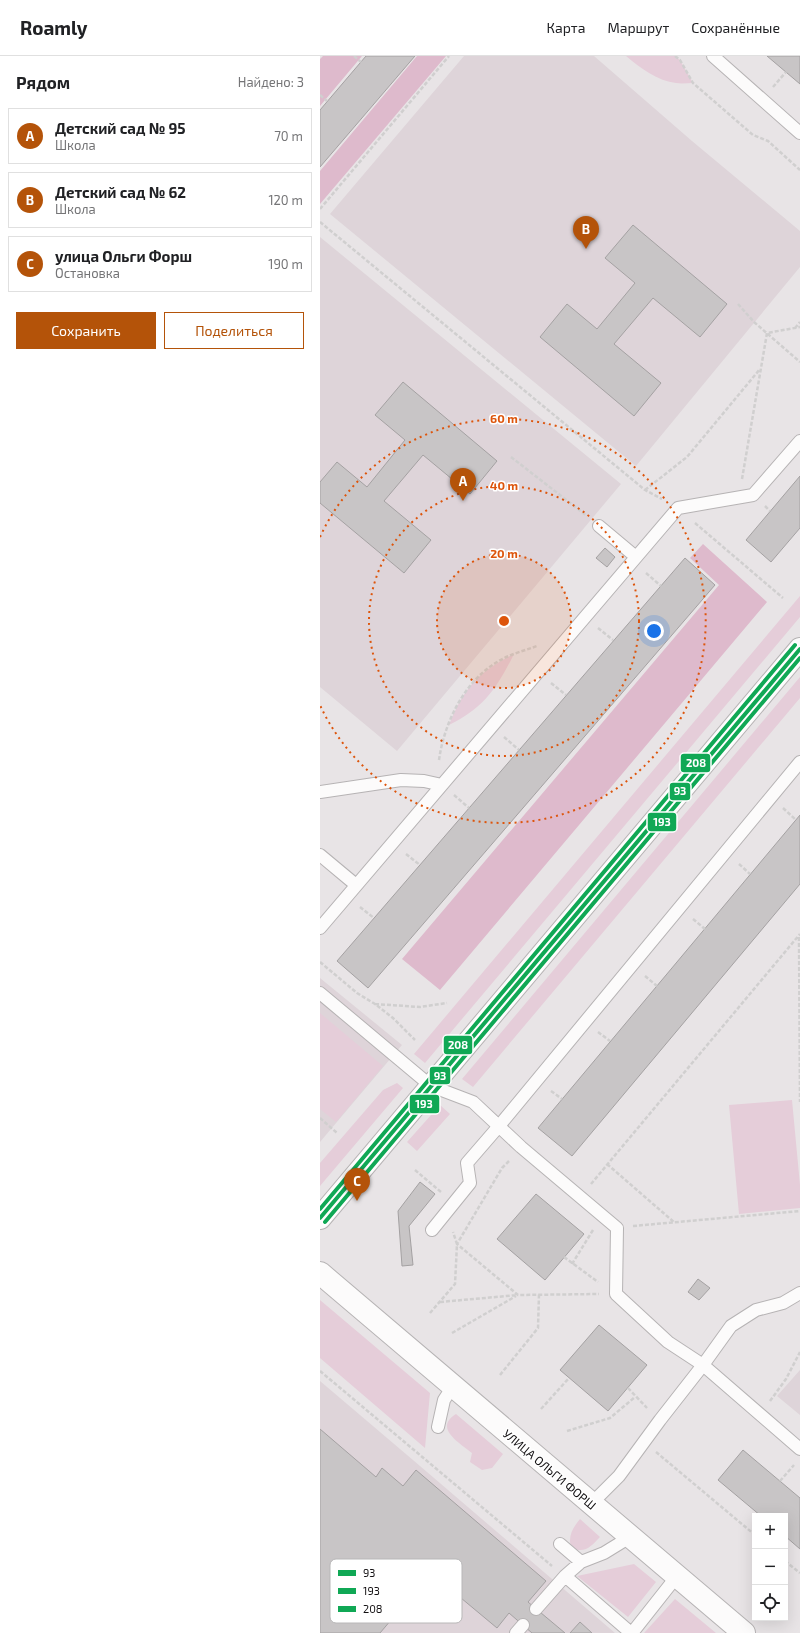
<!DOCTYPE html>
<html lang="ru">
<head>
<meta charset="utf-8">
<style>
	:root { --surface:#fff; --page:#f6f6f6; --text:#202124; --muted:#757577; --line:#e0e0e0; --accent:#b45309 }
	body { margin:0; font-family:"Exo 2",sans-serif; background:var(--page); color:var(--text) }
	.controls { position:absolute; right:12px; bottom:12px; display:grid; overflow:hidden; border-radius:0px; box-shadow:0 4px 16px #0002 }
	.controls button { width:36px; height:36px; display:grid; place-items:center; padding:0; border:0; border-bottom:1px solid var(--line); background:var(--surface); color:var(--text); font:20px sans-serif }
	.you { position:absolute; left:334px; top:575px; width:14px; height:14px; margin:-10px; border:3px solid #fff; border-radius:50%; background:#1a73e8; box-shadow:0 0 0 6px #1a73e833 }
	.badge { display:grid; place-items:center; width:26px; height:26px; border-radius:50%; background:var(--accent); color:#fff; font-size:13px; font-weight:700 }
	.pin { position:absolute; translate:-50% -33px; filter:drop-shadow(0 1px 2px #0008) }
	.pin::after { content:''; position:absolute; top:21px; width:14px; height:12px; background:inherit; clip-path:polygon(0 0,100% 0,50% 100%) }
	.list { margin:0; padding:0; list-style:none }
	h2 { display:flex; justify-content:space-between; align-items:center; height:52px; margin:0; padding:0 16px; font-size:17px }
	h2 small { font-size:13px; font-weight:400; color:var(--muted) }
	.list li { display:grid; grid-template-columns:26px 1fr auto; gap:12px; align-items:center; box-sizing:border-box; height:56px; margin:0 8px 8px; padding:0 8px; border:1px solid var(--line); border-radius:0px }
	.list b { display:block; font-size:15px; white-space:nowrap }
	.list p { margin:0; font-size:13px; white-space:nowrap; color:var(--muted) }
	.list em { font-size:13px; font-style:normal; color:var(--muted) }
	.actions { display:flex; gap:8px; padding:12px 16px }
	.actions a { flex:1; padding:9px 0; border:1px solid var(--accent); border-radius:0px; text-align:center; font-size:14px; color:var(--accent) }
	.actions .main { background:var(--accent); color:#fff }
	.icon { flex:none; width:22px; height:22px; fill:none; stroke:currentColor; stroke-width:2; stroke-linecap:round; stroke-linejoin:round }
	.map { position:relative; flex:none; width:480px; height:1577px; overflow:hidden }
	header { display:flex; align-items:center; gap:24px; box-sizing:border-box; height:56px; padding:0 20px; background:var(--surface); border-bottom:1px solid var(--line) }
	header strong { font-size:19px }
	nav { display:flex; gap:22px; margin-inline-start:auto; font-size:14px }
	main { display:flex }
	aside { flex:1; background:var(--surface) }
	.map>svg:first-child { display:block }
</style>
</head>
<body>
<header>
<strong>Roamly</strong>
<nav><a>Карта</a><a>Маршрут</a><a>Сохранённые</a></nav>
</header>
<main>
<aside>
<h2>Рядом<small>Найдено: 3</small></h2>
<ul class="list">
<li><span class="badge">A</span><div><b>Детский сад № 95</b><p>Школа</p></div><em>70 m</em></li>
<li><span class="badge">B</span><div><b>Детский сад № 62</b><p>Школа</p></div><em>120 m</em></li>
<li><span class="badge">C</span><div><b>улица Ольги Форш</b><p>Остановка</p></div><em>190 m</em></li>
</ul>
<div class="actions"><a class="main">Сохранить</a><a>Поделиться</a></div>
</aside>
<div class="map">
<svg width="480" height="1577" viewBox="0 0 480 1577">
	<rect width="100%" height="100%" fill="#e8e4e6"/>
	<path fill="#ded4d9" d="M 144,0 L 274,0 L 372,85 L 480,175 L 480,211 L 316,410 L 10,158 Z
		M 0,181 L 301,428 L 77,695 L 0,631 Z
		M 0,922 L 82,989 L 0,1086 Z
		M 480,1314 L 480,1359 L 457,1340 Z
		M 0,1325 L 100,1410 L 295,1577 L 0,1577 Z"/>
	<path fill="#e5cdd9" d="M 306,0 L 355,0 L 360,4 L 373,27 C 367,27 362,28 356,27 C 338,25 320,12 306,0 Z
		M 480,540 L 480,561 L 105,1007 L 94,998 Z
		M 194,598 C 177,632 164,652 129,669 C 144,632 158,616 194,598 Z
		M 480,621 L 480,642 L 153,1031 L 142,1023 Z
		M 0,957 L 63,1010 L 16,1066 L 0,1053 Z
		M 77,1027 L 83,1032 L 0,1130 L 0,1107 L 63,1034 Z
		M 472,1044 L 480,1129 L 480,1152 L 419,1158 L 409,1049 Z
		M 120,1049 L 130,1058 L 97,1095 L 87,1086 Z
		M 0,1244 L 110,1337 L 105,1392 L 0,1302 Z
		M 136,1358 L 183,1398 L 172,1412 L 162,1414 L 150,1406 L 152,1397 C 140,1387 113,1372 136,1358 Z
		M 260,1463 L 280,1481 C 271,1490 266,1498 251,1492 C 248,1480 252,1473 260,1463 Z
		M 314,1508 L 336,1526 L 308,1561 L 257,1520 Z
		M 355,1543 L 396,1577 L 324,1577 Z"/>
	<path fill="#debacc" d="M 3,0 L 42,0 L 0,50 L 0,3 Z
		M 97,0 L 126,0 L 0,148 L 0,115 Z
		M 383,488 L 447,546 L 120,934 L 82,903 L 399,529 L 370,502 Z"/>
	<path fill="#c8c5c6" stroke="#a4a1a2" d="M 46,0 L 95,0 L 0,111 L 0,54 Z
		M 447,0 L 480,0 L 480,28 Z
		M 313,169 L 407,248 L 380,281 L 333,242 L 294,288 L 341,327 L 314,360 L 220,281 L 247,248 L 277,273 L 315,227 L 285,202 Z
		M 83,326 L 177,405 L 150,438 L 103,399 L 64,445 L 111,484 L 84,517 L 0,447 L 0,426 L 17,406 L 47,431 L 85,384 L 55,359 Z
		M 480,420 L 480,472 L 451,506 L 426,484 Z
		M 285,492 L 295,501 L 287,511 L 276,502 Z
		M 365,502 L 395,529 L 48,932 L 17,905 Z
		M 480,759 L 480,828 L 252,1100 L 218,1072 Z
		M 100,1126 L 115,1138 L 89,1170 L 93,1209 L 82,1210 L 78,1155 Z
		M 216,1138 L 264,1178 L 225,1224 L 177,1183 Z
		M 378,1223 L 390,1232 L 379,1244 L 368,1236 Z
		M 279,1269 L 327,1309 L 288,1355 L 240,1314 Z
		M 0,1373 L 56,1421 L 62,1412 L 83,1430 L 96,1414 L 226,1525 L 208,1546 L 245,1577 L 212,1577 L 189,1557 L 177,1572 L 111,1517 L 60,1577 L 0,1577 Z
		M 423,1394 L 480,1442 L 480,1493 L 465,1480 L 465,1460 L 441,1460 L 398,1424 Z
		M 260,1566 L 272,1577 L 250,1577 Z"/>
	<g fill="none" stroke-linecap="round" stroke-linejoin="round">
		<g stroke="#b6b3b4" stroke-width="14">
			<path id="service" d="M 393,0 L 480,77
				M 279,470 L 316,501
				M 0,736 L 81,724 L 104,725 L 122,729
				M 0,799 L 36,829
				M 0,872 L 358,452 L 433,439 L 480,385
				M 0,937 L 111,1030 L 153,1046 L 201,1091 L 297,1172 L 296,1238 L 348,1286 L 383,1309 L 411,1270 L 436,1254 L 463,1247 L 480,1237
				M 112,1174 L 150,1127 L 147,1107 L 179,1070 L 480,706
				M 118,1371 L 124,1344 L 133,1330
				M 271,1448 L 299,1420 L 340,1364 L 383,1309 L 480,1393
				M 240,1488 L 261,1506
				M 245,1520 L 311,1577
				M 216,1553 L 245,1520 L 261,1506 L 284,1497 L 310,1481
				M 196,1577 L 203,1569
				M 312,1577 L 357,1520"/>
		</g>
		<g stroke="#b6b3b4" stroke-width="24">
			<path id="minor" d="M 0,1162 L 480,593
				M 0,1217 L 424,1577"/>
		</g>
		<path stroke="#d0cfcf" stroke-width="2.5" stroke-dasharray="4 2" stroke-linecap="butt" d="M 34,0 L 41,6
			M 355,0 L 360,4 L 373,27 L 433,79 L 448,85 L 480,114
			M 453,31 L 466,16
			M 0,39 L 7,45
			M 0,153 L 129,0
			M 0,166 L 325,434 L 342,443
			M 418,248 L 434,266 L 480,306
			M 475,272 L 480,266
			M 191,401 L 267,460
			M 422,423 L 447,277 L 480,271
			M 325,434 L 367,401 L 440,313
			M 445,450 L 450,455
			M 375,467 L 463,542
			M 326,517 L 341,530
			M 278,572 L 293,584
			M 231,627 L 246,639
			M 184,681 L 199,694
			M 119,704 C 124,668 143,628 174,608 C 187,599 203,595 217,590
			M 134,739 L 149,752
			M 463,752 L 476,764
			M 86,798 L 100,809
			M 419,808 L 430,818
			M 40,851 L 54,862
			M 373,863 L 385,873
			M 479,881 L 480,1046
			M 0,906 L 37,937 L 55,948 L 73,962 L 95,984
			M 325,920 L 337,930
			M 55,948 L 100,951 L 127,947
			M 278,976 L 290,985
			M 231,1035 L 242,1043
			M 0,1062 L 17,1077
			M 189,1105 L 182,1112 L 137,1188 L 198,1239 L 279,1238
			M 287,1108 L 355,1167
			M 95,1114 L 121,1136
			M 271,1128 L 480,878
			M 313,1170 L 480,1155
			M 244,1201 L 278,1226
			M 252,1208 L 273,1174
			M 120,1246 L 198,1239
			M 110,1257 L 135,1228 L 137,1188 L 133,1176
			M 132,1277 L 196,1240
			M 0,1315 L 232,1510
			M 180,1319 L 218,1272 L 219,1238
			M 308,1332 L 327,1352
			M 450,1345 L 466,1323 L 480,1296
			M 221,1353 L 249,1322
			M 247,1375 L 290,1362 L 315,1341
			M 336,1396 L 435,1479
			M 460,1425 L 474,1409
			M 465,1505 L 480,1517"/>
		<use href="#service" stroke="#fcfbfb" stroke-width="12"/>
		<use href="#minor" stroke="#fcfbfb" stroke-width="22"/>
		<g stroke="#fff" stroke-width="7">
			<path id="bus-1" d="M 0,1162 L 480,593"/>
		</g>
		<g stroke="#fff" stroke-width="7">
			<path id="bus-2" d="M 5,1166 L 480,602"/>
		</g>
		<g stroke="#fff" stroke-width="7">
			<path id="bus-3" d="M 0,1153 L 475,589"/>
		</g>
		<use href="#bus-1" stroke="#10a855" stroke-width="4"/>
		<use href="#bus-2" stroke="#10a855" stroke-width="4"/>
		<use href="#bus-3" stroke="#10a855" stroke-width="4"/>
	</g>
	<circle cx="184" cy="565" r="67" fill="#dd550c" fill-opacity=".12"/>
	<g fill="none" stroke="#dd550c" stroke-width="2" stroke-dasharray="2 4">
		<circle cx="184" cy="565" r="67"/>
		<circle cx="184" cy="565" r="135"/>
		<path d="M0 481A202 202 0 1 1 0 649"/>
	</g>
	<g text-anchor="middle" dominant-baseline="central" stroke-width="3" stroke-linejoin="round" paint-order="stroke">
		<g font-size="12" fill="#120f11" stroke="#fff">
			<text transform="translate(230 1413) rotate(40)">УЛИЦА ОЛЬГИ ФОРШ</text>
		</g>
	</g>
	<rect x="10" y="1503" width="132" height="64" rx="6" fill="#fff" stroke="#b8b7b8" stroke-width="1"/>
	<rect x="18" y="1514" width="18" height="6" fill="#10a855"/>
	<rect x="18" y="1532" width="18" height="6" fill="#10a855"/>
	<rect x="18" y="1550" width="18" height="6" fill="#10a855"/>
	<g font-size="11" fill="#120f11">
		<text x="43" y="1521">93</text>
		<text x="43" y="1539">193</text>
		<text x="43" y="1557">208</text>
	</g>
	<circle cx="184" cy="565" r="6" fill="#dd550c" stroke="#fff" stroke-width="2"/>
	<g font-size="12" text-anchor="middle" font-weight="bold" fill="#dd550c" stroke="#fff" stroke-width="3" stroke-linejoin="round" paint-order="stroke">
		<text x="184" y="367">60 m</text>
		<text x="184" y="434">40 m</text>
		<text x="184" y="502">20 m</text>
	</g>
	<g stroke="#fff" stroke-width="1.5">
		<rect x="360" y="697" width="31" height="20" rx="4" fill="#10a855"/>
		<rect x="349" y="726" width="22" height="19" rx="4" fill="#10a855"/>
		<rect x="327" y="756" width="30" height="20" rx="4" fill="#10a855"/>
		<rect x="123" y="979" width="30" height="20" rx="4" fill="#10a855"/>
		<rect x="109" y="1010" width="22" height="19" rx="4" fill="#10a855"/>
		<rect x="89" y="1038" width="31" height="20" rx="4" fill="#10a855"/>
	</g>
	<g font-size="11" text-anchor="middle" font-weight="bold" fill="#fff">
		<text x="376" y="711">208</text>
		<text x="360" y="739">93</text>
		<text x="342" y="770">193</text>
		<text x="138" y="993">208</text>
		<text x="120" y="1024">93</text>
		<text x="104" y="1052">193</text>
	</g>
</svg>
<div class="controls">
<button>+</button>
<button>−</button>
<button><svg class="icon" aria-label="locate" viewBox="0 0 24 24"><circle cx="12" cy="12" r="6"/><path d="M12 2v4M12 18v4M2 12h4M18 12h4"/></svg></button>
</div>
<div class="you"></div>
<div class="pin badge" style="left:143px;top:445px">A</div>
<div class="pin badge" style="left:266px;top:193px">B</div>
<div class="pin badge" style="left:37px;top:1145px">C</div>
</div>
</main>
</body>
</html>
